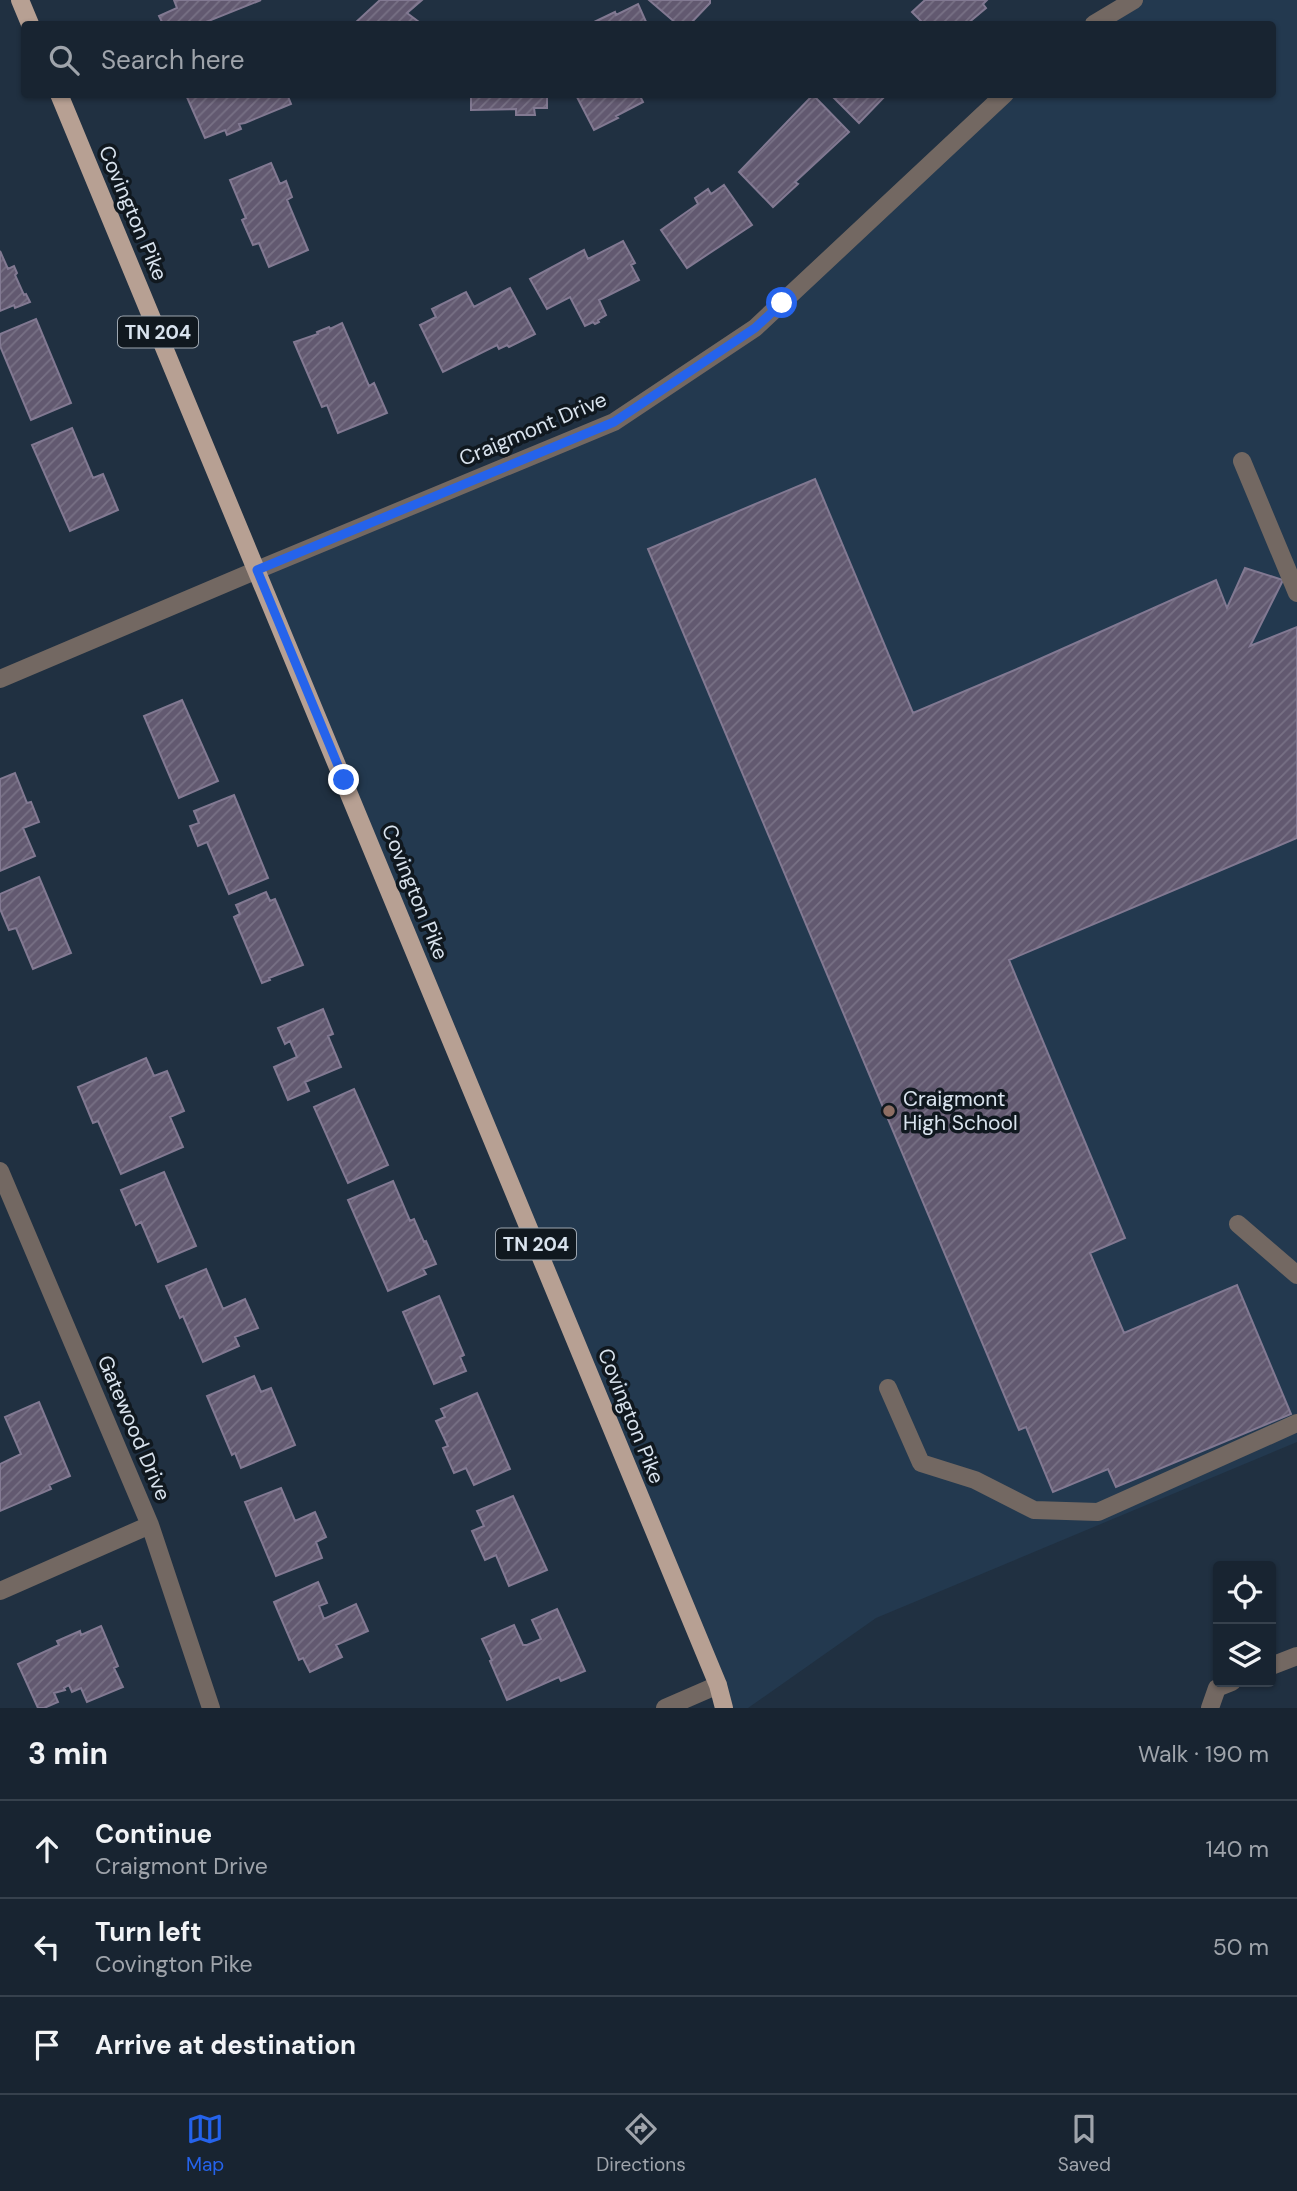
<!DOCTYPE html>
<html lang="en">
<head>
<meta charset="utf-8">
<style>
	:root { --surface:#182431; --page:#212c39; --text:#f1f3f6; --muted:#9fa4ab; --line:#36414d; --accent:#2563eb }
	body { margin:0; font-family:"DM Sans",sans-serif; background:var(--page); color:var(--text) }
	.controls { position:absolute; right:21px; bottom:21px; display:grid; overflow:hidden; border-radius:7px; box-shadow:0 2px 5px #0004 }
	.controls button { width:63px; height:63px; display:grid; place-items:center; padding:0; border:0; border-bottom:2px solid var(--line); background:var(--surface); color:var(--text); font:35px sans-serif }
	.stop { position:absolute; width:21px; height:21px; margin:-16px; border:5px solid #2563eb; border-radius:50%; background:#fff }
	.stop.end { background:#2563eb; border-color:#fff; box-shadow:0 2px 7px #0008 }
	.list { margin:0; padding:0; list-style:none }
	h2 { display:flex; justify-content:space-between; align-items:center; height:91px; margin:0; padding:0 28px; font-size:30px }
	h2 small { font-size:23px; font-weight:400; color:var(--muted) }
	.list li { display:grid; grid-template-columns:46px 1fr auto; gap:21px; align-items:center; box-sizing:border-box; height:98px; padding:0 28px; border-top:2px solid var(--line) }
	.list b { display:block; font-size:26px; white-space:nowrap }
	.list p { margin:0; font-size:23px; white-space:nowrap; color:var(--muted) }
	.list em { font-size:23px; font-style:normal; color:var(--muted) }
	.icon { flex:none; width:38px; height:38px; fill:none; stroke:currentColor; stroke-width:2; stroke-linecap:round; stroke-linejoin:round }
	.map { position:relative; flex:none; width:1297px; height:1708px; overflow:hidden }
	.search { position:absolute; background:var(--surface); box-shadow:0 2px 5px #0004; left:21px; right:21px; top:21px; height:77px; display:flex; align-items:center; gap:18px; box-sizing:border-box; padding:0 24px; border-radius:7px; color:var(--muted); font-size:26px }
	.sheet { height:385px; background:var(--surface) }
	nav { display:flex; justify-content:space-around; align-items:center; box-sizing:border-box; height:98px; border-top:2px solid var(--line); background:var(--surface); font-size:19px; color:var(--muted) }
	nav a { display:grid; justify-items:center; gap:4px }
	nav .on { color:var(--accent) }
	.map>svg:first-child { display:block }
</style>
</head>
<body>
<div class="map">
<svg width="1297" height="1708" viewBox="0 0 1297 1708">
	<defs>
		<pattern id="building-hatch" width="6" height="6" patternUnits="userSpaceOnUse" patternTransform="scale(1.75)"><rect width="6" height="6" fill="#625970"/><path d="M-1 1l2-2M0 6l6-6M5 7l2-2" fill="none" stroke="#787185"/></pattern>
	</defs>
	<rect width="100%" height="100%" fill="#203041"/>
	<path fill="#23394f" d="M 1134,0 L 1297,0 L 1297,1442 L 876,1618 L 748,1708 L 724,1708 L 257,570 L 614,422 L 755,328 L 1005,95 L 1272,94 L 1272,24 L 1094,24 Z"/>
	<path fill="url(#building-hatch)" stroke="#827992" stroke-width="2" d="M 174,0 L 261,0 L 201,24 L 163,24 L 159,16 L 177,8 Z
		M 380,0 L 422,0 L 407,13 L 419,22 L 419,24 L 354,24 Z
		M 649,0 L 710,0 L 710,3 L 690,24 L 677,24 Z
		M 925,0 L 987,0 L 983,4 L 986,8 L 967,24 L 924,24 L 912,12 Z
		M 638,4 L 647,24 L 590,24 L 615,12 L 616,15 Z
		M 188,94 L 287,94 L 291,104 L 245,123 L 239,124 L 241,129 L 227,135 L 225,130 L 205,138 L 186,95 Z
		M 471,94 L 547,94 L 547,108 L 534,108 L 535,115 L 516,115 L 516,109 L 471,110 Z
		M 581,94 L 639,94 L 643,102 L 616,116 L 618,118 L 594,130 L 577,97 Z
		M 830,94 L 887,94 L 859,123 Z
		M 813,95 L 849,132 L 795,182 L 798,184 L 773,207 L 739,172 Z
		M 271,163 L 280,184 L 286,181 L 292,197 L 287,200 L 308,250 L 269,267 L 259,243 L 253,245 L 242,220 L 246,218 L 230,180 Z
		M 724,185 L 752,225 L 687,268 L 661,230 L 698,204 L 695,198 L 708,189 L 711,194 Z
		M 623,241 L 635,263 L 631,265 L 639,280 L 599,300 L 606,315 L 598,320 L 599,322 L 595,324 L 593,322 L 585,326 L 570,297 L 547,309 L 530,279 L 584,250 L 588,259 Z
		M 0,251 L 8,269 L 14,266 L 17,273 L 15,275 L 24,295 L 26,294 L 30,302 L 15,308 L 14,305 L 0,311 Z
		M 510,288 L 535,334 L 509,347 L 507,345 L 499,349 L 497,345 L 443,372 L 420,325 L 436,317 L 432,309 L 466,292 L 474,307 Z
		M 36,319 L 71,403 L 31,420 L 0,346 L 0,334 Z
		M 342,323 L 369,386 L 374,383 L 387,413 L 338,433 L 327,405 L 322,407 L 294,342 L 318,334 L 317,332 L 329,327 L 330,329 Z
		M 72,428 L 93,478 L 103,474 L 118,510 L 70,531 L 32,445 Z
		M 815,479 L 913,713 L 1024,666 L 1216,580 L 1227,608 L 1245,568 L 1283,580 L 1250,646 L 1297,627 L 1297,838 L 1009,960 L 1125,1238 L 1090,1253 L 1124,1333 L 1237,1285 L 1291,1414 L 1116,1487 L 1108,1469 L 1053,1492 L 1026,1427 L 1019,1430 L 648,549 Z
		M 182,700 L 218,781 L 179,798 L 144,716 Z
		M 15,773 L 27,803 L 31,802 L 39,822 L 23,828 L 35,856 L 0,871 L 0,779 Z
		M 234,795 L 268,878 L 229,894 L 207,842 L 198,846 L 190,826 L 199,823 L 194,811 Z
		M 39,877 L 71,953 L 33,969 L 16,928 L 9,930 L 0,909 L 0,894 Z
		M 266,892 L 270,901 L 275,899 L 303,965 L 269,978 L 270,980 L 262,983 L 234,917 L 240,914 L 236,905 Z
		M 323,1009 L 333,1034 L 328,1036 L 341,1067 L 305,1082 L 309,1091 L 288,1100 L 274,1067 L 297,1057 L 290,1041 L 285,1044 L 278,1028 Z
		M 146,1058 L 154,1076 L 167,1071 L 184,1111 L 170,1117 L 183,1147 L 121,1174 L 98,1121 L 93,1123 L 78,1087 Z
		M 354,1089 L 388,1165 L 348,1183 L 314,1107 Z
		M 164,1172 L 196,1246 L 158,1262 L 141,1222 L 136,1225 L 121,1190 Z
		M 393,1181 L 410,1221 L 414,1219 L 424,1242 L 426,1241 L 436,1264 L 423,1269 L 426,1274 L 388,1291 L 348,1200 Z
		M 206,1269 L 223,1309 L 245,1299 L 258,1328 L 235,1337 L 239,1346 L 203,1362 L 183,1316 L 180,1318 L 166,1286 Z
		M 439,1296 L 464,1355 L 460,1357 L 466,1371 L 434,1384 L 403,1312 Z
		M 254,1376 L 261,1392 L 271,1388 L 295,1445 L 241,1468 L 235,1453 L 232,1455 L 207,1396 Z
		M 477,1393 L 510,1469 L 474,1485 L 466,1468 L 454,1473 L 443,1448 L 448,1446 L 436,1421 L 445,1417 L 441,1409 Z
		M 39,1402 L 70,1476 L 49,1485 L 51,1489 L 0,1511 L 0,1464 L 21,1454 L 5,1417 Z
		M 281,1488 L 295,1521 L 315,1512 L 326,1537 L 316,1542 L 322,1558 L 276,1576 L 245,1502 Z
		M 513,1496 L 547,1570 L 509,1586 L 496,1555 L 485,1560 L 472,1531 L 484,1526 L 477,1511 Z
		M 318,1582 L 327,1603 L 319,1606 L 324,1619 L 356,1604 L 368,1631 L 336,1645 L 342,1657 L 310,1672 L 303,1658 L 299,1660 L 274,1602 Z
		M 557,1609 L 585,1671 L 561,1681 L 559,1677 L 507,1700 L 490,1661 L 492,1660 L 482,1639 L 514,1625 L 523,1645 L 527,1645 L 541,1639 L 532,1620 Z
		M 101,1626 L 118,1666 L 114,1668 L 123,1687 L 87,1702 L 81,1688 L 72,1692 L 69,1685 L 64,1688 L 65,1690 L 54,1693 L 58,1702 L 44,1708 L 38,1708 L 18,1664 L 59,1645 L 57,1641 L 80,1631 L 81,1635 Z"/>
	<g fill="none" stroke-linecap="round" stroke-linejoin="round">
		<path stroke="#736862" stroke-width="18" d="M 1094,24 L 1134,0
			M 1242,461 L 1297,593
			M 0,679 L 257,570 L 614,422 L 755,328 L 1005,94
			M 0,1171 L 150,1525 L 211,1708
			M 1238,1224 L 1297,1275
			M 888,1388 L 921,1463 L 975,1480 L 1034,1510 L 1098,1512 L 1297,1423
			M 0,1591 L 150,1525
			M 1271,1666 L 1297,1656
			M 665,1708 L 718,1685
			M 1210,1708 L 1217,1688 L 1232,1682"/>
		<path stroke="#b7a093" stroke-width="18" d="M 20,0 L 30,24
			M 59,94 L 718,1685 L 724,1708"/>
	</g>
	<g fill="none" stroke-linecap="round" stroke-linejoin="round">
		<path stroke="#2563eb" stroke-width="9" d="M 344,780 L 257,570 L 614,422 L 755,328 L 782,303"/>
	</g>
	<circle fill="#8d6e63" stroke="#10181f" stroke-width="2.5" cx="889" cy="1111" r="7"/>
	<g text-anchor="middle" dominant-baseline="central" stroke-width="7" stroke-linejoin="round" paint-order="stroke">
		<g fill="#10181f" stroke="#9da6b0" stroke-width="2">
			<rect x="118" y="316.5" width="80" height="31" rx="5"/>
			<rect x="496" y="1228.5" width="80" height="31" rx="5"/>
		</g>
		<g font-size="19" font-weight="bold" fill="#d9e3ee">
			<text x="158" y="332">TN 204</text>
			<text x="536" y="1244">TN 204</text>
		</g>
		<g font-size="21" fill="#d9e3ee" stroke="#10181f">
			<text transform="translate(133 213) rotate(67)">Covington Pike</text>
			<text transform="translate(533 429) rotate(-23)">Craigmont Drive</text>
			<text transform="translate(415 892) rotate(68)">Covington Pike</text>
			<text transform="translate(631 1416) rotate(68)">Covington Pike</text>
			<text transform="translate(134 1428) rotate(67)">Gatewood Drive</text>
		</g>
		<g font-size="21" fill="#d9e3ee" stroke="#10181f" text-anchor="start">
			<text x="903" y="1099">Craigmont<tspan x="903" dy="24">High School</tspan></text>
		</g>
	</g>
</svg>
<div class="controls">
<button><svg class="icon" aria-label="locate" viewBox="0 0 24 24"><circle cx="12" cy="12" r="6"/><path d="M12 2v4M12 18v4M2 12h4M18 12h4"/></svg></button>
<button><svg class="icon" aria-label="layers" viewBox="0 0 24 24"><path d="M12 4l9 5-9 5-9-5zM3 14l9 5 9-5"/></svg></button>
</div>
<div class="stop" style="left:782px;top:303px"></div>
<div class="stop end" style="left:344px;top:780px"></div>
<div class="search"><svg class="icon" aria-label="search" viewBox="0 0 24 24"><circle cx="10" cy="10" r="6"/><path d="M15 15l6 6"/></svg>Search here</div>
</div>
<section class="sheet">
<h2>3 min<small>Walk · 190 m</small></h2>
<ul class="list">
<li><svg class="icon" aria-label="ahead" viewBox="0 0 24 24"><path d="M12 20V5M6 11l6-6 6 6"/></svg><div><b>Continue</b><p>Craigmont Drive</p></div><em>140 m</em></li>
<li><svg class="icon" aria-label="left" viewBox="0 0 24 24"><path d="M17 20v-9H6M10 6l-5 5 5 5"/></svg><div><b>Turn left</b><p>Covington Pike</p></div><em>50 m</em></li>
<li><svg class="icon" aria-label="arrive" viewBox="0 0 24 24"><path d="M6 21V4h12l-3 4 3 4H6"/></svg><div><b>Arrive at destination</b></div></li>
</ul>
</section>
<nav>
<a class="on"><svg class="icon" aria-label="map" viewBox="0 0 24 24"><path d="M3 6l6-2 6 2 6-2v14l-6 2-6-2-6 2zM9 4v14M15 6v14"/></svg>Map</a>
<a><svg class="icon" aria-label="directions" viewBox="0 0 24 24"><path d="M12 3l9 9-9 9-9-9zM9 14v-3h6M13 9l2 2-2 2"/></svg>Directions</a>
<a><svg class="icon" aria-label="saved" viewBox="0 0 24 24"><path d="M7 4h10v16l-5-4-5 4z"/></svg>Saved</a>
</nav>
</body>
</html>
